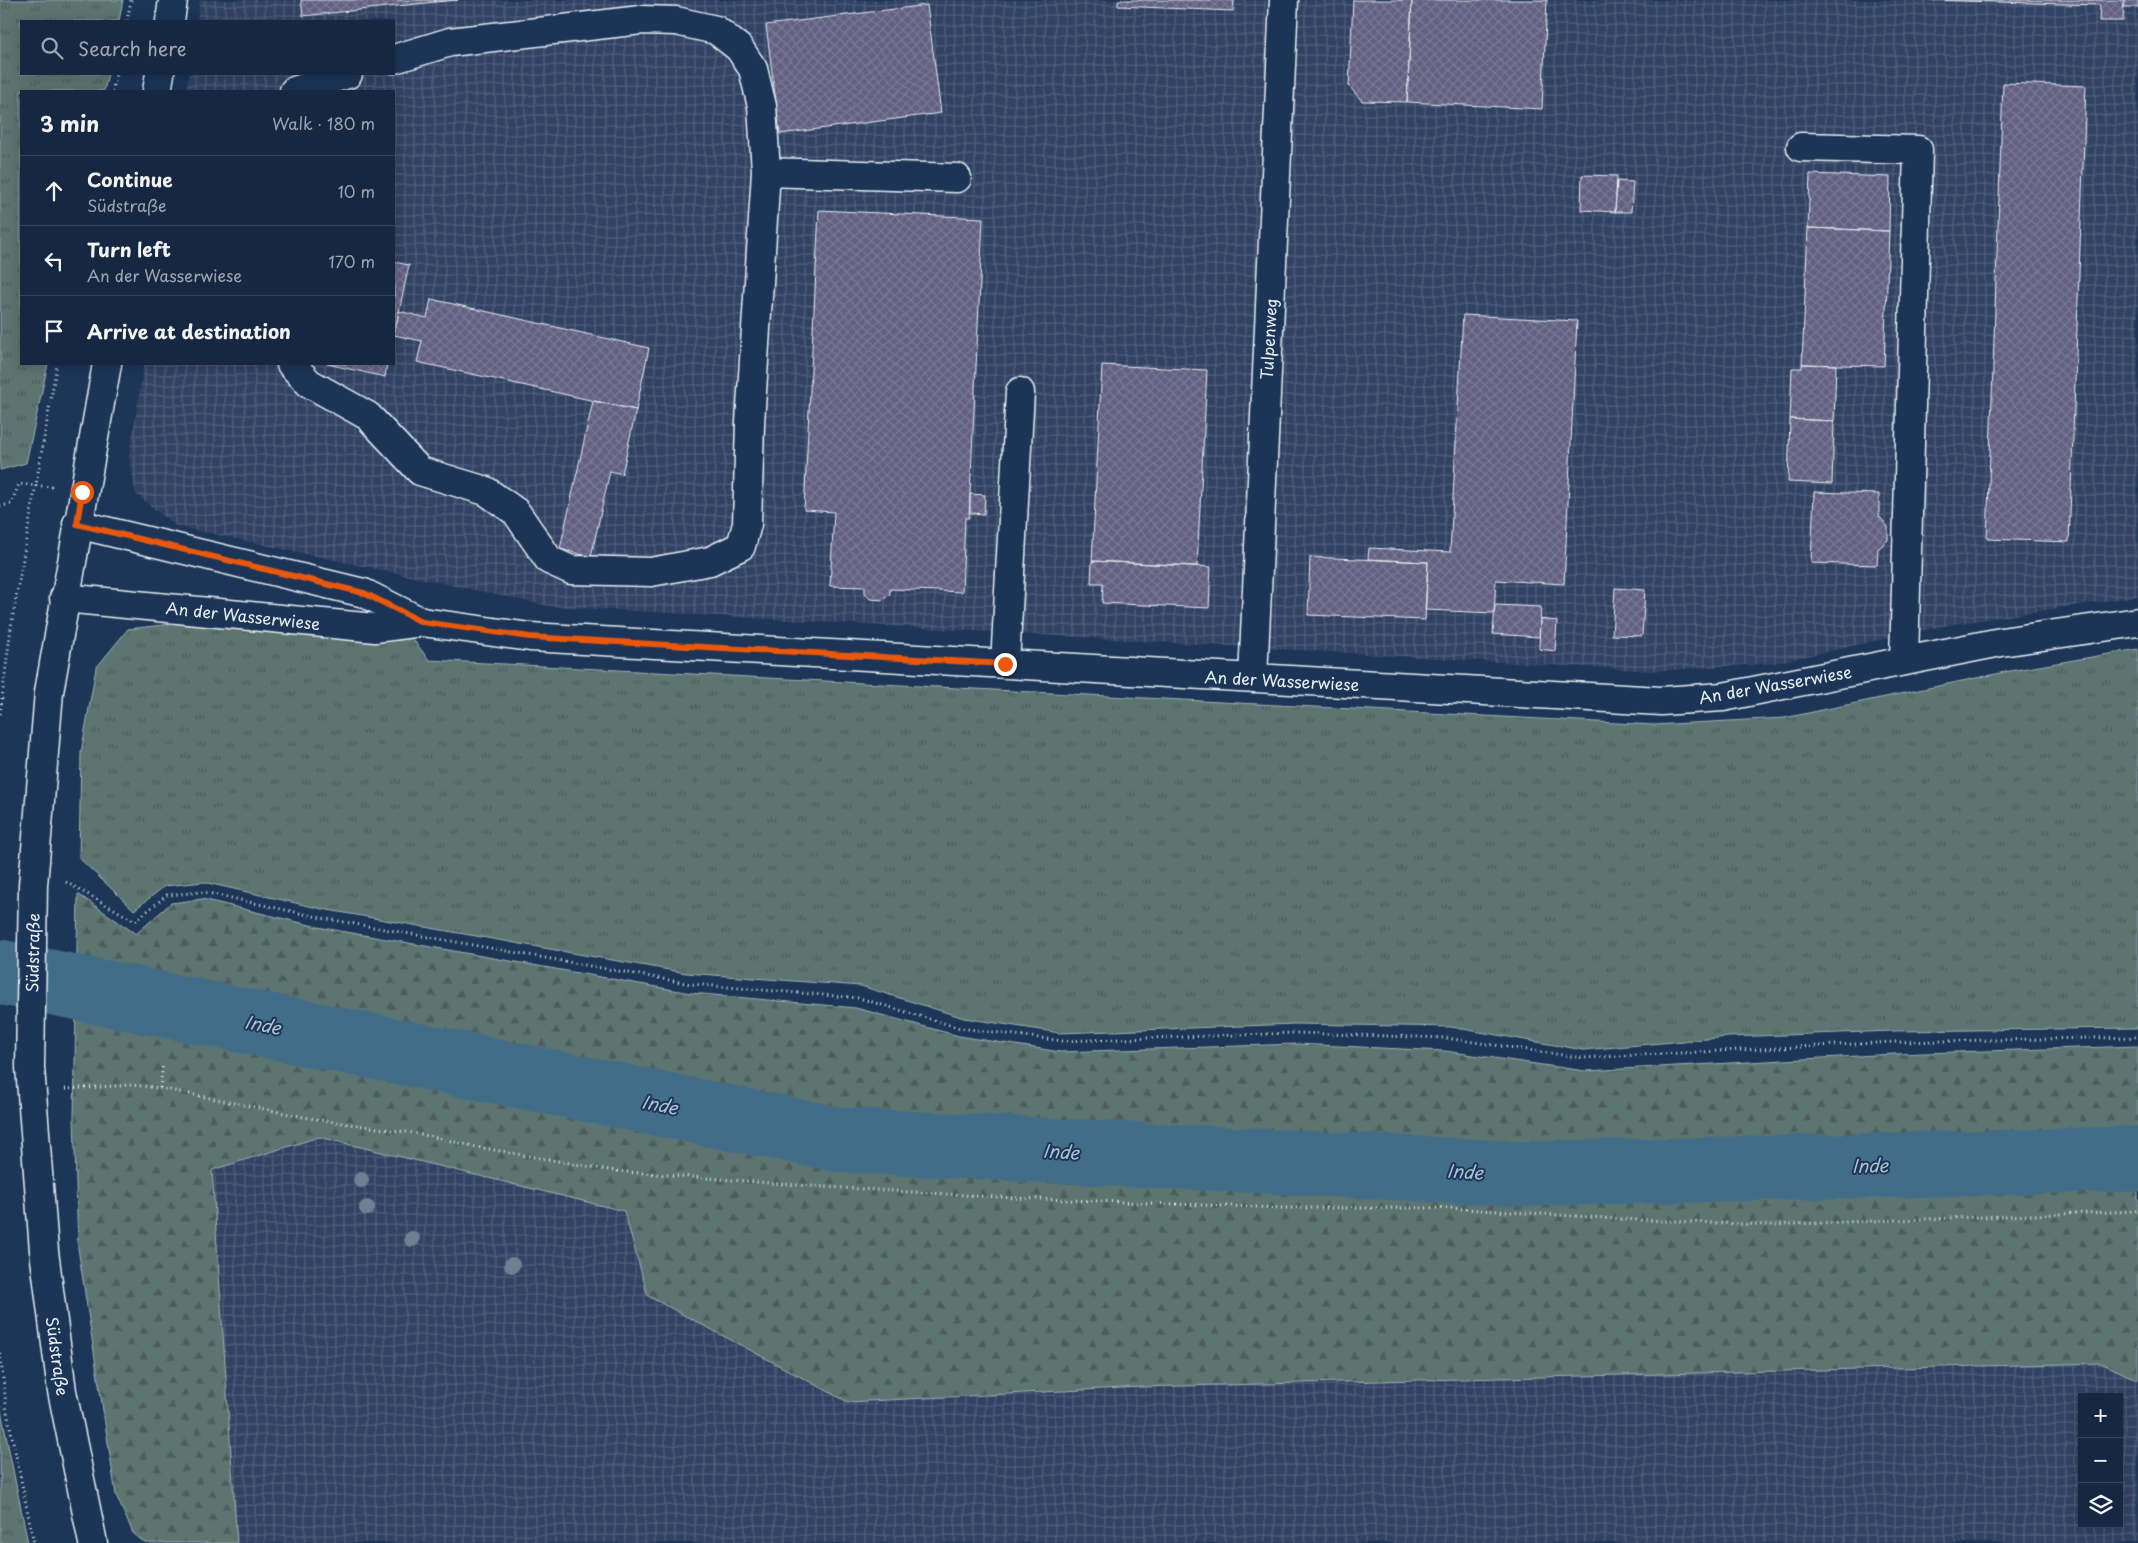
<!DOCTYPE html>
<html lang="en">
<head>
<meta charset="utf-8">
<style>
	:root { --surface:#162841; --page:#1f3048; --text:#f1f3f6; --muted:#9ea6b1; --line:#35445a }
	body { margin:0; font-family:"Playpen Sans",sans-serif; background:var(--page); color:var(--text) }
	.controls { position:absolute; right:15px; bottom:15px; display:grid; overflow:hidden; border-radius:0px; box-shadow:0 2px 12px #0003 }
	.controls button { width:45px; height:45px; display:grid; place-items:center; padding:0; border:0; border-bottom:1px solid var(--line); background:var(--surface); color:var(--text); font:25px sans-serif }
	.stop { position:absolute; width:15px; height:15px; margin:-11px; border:4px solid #ea580c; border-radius:50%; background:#fff }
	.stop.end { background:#ea580c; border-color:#fff; box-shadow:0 1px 5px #0008 }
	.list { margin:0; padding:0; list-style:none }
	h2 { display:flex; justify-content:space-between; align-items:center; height:65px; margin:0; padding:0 20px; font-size:21px }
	h2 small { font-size:16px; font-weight:400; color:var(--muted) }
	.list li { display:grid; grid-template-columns:32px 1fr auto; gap:15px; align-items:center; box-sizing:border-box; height:70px; padding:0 20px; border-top:1px solid var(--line) }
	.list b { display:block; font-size:19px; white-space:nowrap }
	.list p { margin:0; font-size:16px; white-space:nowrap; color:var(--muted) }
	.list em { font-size:16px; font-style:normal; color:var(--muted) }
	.icon { flex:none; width:28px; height:28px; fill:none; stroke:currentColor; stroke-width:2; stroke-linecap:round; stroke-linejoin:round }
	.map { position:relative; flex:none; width:2138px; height:1543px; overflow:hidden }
	.search { position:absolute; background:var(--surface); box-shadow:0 2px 12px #0003; left:20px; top:20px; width:375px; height:55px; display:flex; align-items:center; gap:12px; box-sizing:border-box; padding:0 18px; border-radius:0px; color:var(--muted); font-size:19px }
	.panel { position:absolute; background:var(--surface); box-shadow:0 2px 12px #0003; left:20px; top:90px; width:375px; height:275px; border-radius:0px }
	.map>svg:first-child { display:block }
</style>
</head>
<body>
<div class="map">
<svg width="2138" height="1543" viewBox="0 0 2138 1543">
	<defs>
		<pattern id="industrial-grid" width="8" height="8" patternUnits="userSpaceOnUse" patternTransform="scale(1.25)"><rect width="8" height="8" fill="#324264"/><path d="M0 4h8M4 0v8" fill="none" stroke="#505e7b"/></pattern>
		<pattern id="grass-tufts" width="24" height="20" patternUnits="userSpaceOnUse" patternTransform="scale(1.25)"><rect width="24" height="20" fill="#5b7471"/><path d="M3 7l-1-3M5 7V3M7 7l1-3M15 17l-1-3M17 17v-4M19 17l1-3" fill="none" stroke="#4f5c5c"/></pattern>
		<pattern id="forest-firs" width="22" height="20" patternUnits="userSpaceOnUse" patternTransform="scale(1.25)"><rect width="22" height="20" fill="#5b7471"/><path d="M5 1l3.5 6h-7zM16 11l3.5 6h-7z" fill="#4f5c5c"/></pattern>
		<pattern id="building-cross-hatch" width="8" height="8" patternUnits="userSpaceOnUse" patternTransform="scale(1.25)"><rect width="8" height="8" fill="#636182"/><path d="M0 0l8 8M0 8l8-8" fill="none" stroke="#797894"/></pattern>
	</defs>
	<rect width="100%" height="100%" fill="#1d3557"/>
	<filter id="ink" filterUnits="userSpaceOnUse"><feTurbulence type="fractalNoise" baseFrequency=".02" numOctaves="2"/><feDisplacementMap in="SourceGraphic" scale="10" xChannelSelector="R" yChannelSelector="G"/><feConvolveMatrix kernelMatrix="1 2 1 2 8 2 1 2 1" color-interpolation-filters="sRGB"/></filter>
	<g filter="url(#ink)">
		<path fill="url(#industrial-grid)" fill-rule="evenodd" d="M 200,0 L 2138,0 L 2138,596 L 1948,625 L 1775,663 L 1653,671 L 548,606 L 176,526 L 136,494 L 129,457 L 144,364 L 394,364 L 394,91 L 186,91 L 189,74 L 394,74 L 394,21 L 197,21 Z
			M 319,1137 L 625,1211 L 648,1296 L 848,1402 L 1142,1387 L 2102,1363 L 2138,1380 L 2138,1543 L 237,1543 L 212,1170 ZM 2082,1397 L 2119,1397 L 2119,1524 L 2082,1524 Z"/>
		<path fill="url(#grass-tufts)" stroke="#a2b2b4" d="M 0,0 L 123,0 L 119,21 L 21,21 L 21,74 L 108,74 L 104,91 L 21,91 L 21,364 L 48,364 L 26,463 L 0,470 Z
			M 180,623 L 412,638 L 429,660 L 1654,725 L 1784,718 L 2010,671 L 2138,649 L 2138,1028 L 1894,1031 L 1729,1037 L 1583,1050 L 1451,1027 L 1295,1024 L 1060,1033 L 964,1018 L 861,986 L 686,973 L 322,909 L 203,882 L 165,886 L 134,910 L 79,858 L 81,753 L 96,668 L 128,629 Z
			M 0,1406 L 28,1543 L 0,1543 Z"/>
		<path fill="url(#forest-firs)" stroke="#a2b2b4" d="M 78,894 L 136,934 L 171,903 L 202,899 L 318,927 L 691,993 L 856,1008 L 959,1036 L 1060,1052 L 1297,1044 L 1445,1051 L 1585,1071 L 1894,1054 L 2138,1046 L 2138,1380 L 2101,1363 L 1142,1387 L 848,1402 L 648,1296 L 624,1211 L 319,1137 L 212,1170 L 237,1543 L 145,1543 L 133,1533 L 116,1495 L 78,1248 L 74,1118 Z"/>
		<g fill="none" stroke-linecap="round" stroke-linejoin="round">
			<path stroke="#426d89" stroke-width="65" d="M 0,972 L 841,1140 L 1523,1174 L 2138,1159"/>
		</g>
		<path fill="url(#building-cross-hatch)" stroke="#e8f1f8" d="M 301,0 L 435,0 L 435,2 L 303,16 Z
			M 435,0 L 458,0 L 435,2 Z
			M 1118,0 L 1234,0 L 1233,11 L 1118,6 Z
			M 1353,0 L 1412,0 L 1407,102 L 1362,101 L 1349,86 Z
			M 1412,0 L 1547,0 L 1542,109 L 1407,102 Z
			M 1927,0 L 2124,0 L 2123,21 L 2099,21 L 2100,5 Z
			M 2124,0 L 2138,0 L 2138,7 L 2124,7 Z
			M 927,5 L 941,113 L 780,134 L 766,25 Z
			M 2003,83 L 2086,86 L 2069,542 L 1987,539 Z
			M 1810,174 L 1890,177 L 1889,231 L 1808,228 Z
			M 1582,175 L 1617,176 L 1615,212 L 1581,210 Z
			M 1617,181 L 1633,182 L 1631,212 L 1615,212 Z
			M 819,210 L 983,218 L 969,518 L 965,518 L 962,592 L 890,589 L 890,594 L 883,600 L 870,599 L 865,593 L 865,587 L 830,586 L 834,512 L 804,510 Z
			M 1808,228 L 1889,231 L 1884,366 L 1802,364 Z
			M 394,262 L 409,265 L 394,335 Z
			M 431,299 L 649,348 L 636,410 L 417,362 L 422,341 L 394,335 L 399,311 L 427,318 Z
			M 1463,315 L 1577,321 L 1564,584 L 1496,580 L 1494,613 L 1425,610 L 1428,562 L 1368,559 L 1369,548 L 1450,552 Z
			M 327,364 L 387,364 L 385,377 Z
			M 1802,364 L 1836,365 L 1834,421 L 1790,419 L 1792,368 L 1802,368 Z
			M 1102,365 L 1207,370 L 1197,566 L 1092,561 Z
			M 593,401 L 636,410 L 622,474 L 610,471 L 591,557 L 560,549 Z
			M 1790,419 L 1834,421 L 1832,484 L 1788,482 Z
			M 1814,492 L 1879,494 L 1879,516 L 1888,527 L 1888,540 L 1878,549 L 1877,565 L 1811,563 Z
			M 970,494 L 985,495 L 984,514 L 970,513 Z
			M 1310,557 L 1428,562 L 1425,620 L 1308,615 Z
			M 1092,561 L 1211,567 L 1209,608 L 1102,603 L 1103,583 L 1091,583 Z
			M 1615,588 L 1645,590 L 1642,636 L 1612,635 Z
			M 1495,605 L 1541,607 L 1539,637 L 1493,634 Z
			M 1540,619 L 1557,621 L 1555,651 L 1539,649 Z"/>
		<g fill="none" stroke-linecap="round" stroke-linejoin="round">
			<g stroke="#e8f1f8" stroke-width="31">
				<path id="minor" d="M 294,91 L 348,74
					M 1801,147 L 1918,150 L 1904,661
					M 766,172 L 957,178
					M 291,364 L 309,383 L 368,416 L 420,471 L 486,491 L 516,512 L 549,560 L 571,570 L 651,572 L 710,561 L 741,546 L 747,524 L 750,423 L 766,172 L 762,106 L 753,69 L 739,48 L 716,30 L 676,21 L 641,20 L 450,42 L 394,59
					M 77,524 L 364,593 L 422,622
					M 64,598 L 375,628 L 422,622 L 530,637 L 1661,701 L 1723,697 L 2001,642 L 2138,622
					M 1005,664 L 1020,392
					M 1253,678 L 1284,0"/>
			</g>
			<g stroke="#e8f1f8" stroke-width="31">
				<path id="major" d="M 170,21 L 173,0
					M 157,91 L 160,74
					M 93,1543 L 62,1391 L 44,1251 L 30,1067 L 33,885 L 49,692 L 107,364"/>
			</g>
			<path stroke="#e8f1f8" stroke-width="3" stroke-dasharray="1 4" stroke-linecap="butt" d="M 127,21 L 131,0
				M 112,91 L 116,74
				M 0,506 L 11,504 L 19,484 L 52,487
				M 0,714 L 11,627 L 57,364
				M 66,882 L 135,921 L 167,895 L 204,892 L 322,918 L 691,984 L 859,998 L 960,1028 L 1063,1041 L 1296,1033 L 1446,1038 L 1583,1058 L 1896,1042 L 2138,1037
				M 160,1088 L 163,1064
				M 65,1089 L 132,1085 L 160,1088 L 314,1119 L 420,1134 L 477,1147 L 615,1171 L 810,1186 L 1015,1198 L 1283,1208 L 1449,1208 L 1619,1219 L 1767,1225 L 2138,1211
				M 0,1353 L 7,1412 L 34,1543"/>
			<use href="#minor" stroke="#1d3557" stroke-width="28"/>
			<use href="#major" stroke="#1d3557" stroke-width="28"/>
		</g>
		<g fill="#6e8192">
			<circle cx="361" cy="1180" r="8"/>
			<circle cx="367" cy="1208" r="8"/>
			<circle cx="412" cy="1239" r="8"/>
			<circle cx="512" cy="1265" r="8"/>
		</g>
	</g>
	<g fill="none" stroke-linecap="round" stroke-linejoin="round" filter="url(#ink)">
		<path stroke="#ea580c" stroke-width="6" d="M 82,492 L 77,524 L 364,593 L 422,622 L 530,637 L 1005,664"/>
	</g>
	<g text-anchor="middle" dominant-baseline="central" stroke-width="4" stroke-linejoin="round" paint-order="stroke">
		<g font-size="16" fill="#e8f1f8" stroke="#1d3557">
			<text transform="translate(1268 339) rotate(-87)">Tulpenweg</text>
			<text transform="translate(243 615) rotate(6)">An der Wasserwiese</text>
			<text transform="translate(1282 680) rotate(3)">An der Wasserwiese</text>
			<text transform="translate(1775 684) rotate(-10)">An der Wasserwiese</text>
			<text transform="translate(32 953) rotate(-89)">Südstraße</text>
			<text transform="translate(58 1356) rotate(82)">Südstraße</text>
		</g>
		<g font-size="18" font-style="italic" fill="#aec3d1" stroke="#1d3557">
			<text transform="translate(263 1024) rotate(11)">Inde</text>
			<text transform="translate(660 1104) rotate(11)">Inde</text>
			<text transform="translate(1061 1151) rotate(3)">Inde</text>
			<text transform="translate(1870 1165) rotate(-1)">Inde</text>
			<text transform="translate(1465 1171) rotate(3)">Inde</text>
		</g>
	</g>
</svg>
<div class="controls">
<button>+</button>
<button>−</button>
<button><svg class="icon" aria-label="layers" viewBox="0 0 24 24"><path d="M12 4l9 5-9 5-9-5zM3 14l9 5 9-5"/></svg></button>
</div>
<div class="stop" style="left:82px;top:492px"></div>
<div class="stop end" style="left:1005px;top:664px"></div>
<div class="search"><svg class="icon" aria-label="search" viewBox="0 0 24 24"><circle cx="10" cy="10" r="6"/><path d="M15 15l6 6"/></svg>Search here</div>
<section class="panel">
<h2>3 min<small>Walk · 180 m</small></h2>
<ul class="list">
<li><svg class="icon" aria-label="ahead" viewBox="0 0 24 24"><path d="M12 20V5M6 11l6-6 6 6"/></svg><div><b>Continue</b><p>Südstraße</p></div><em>10 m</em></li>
<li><svg class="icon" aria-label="left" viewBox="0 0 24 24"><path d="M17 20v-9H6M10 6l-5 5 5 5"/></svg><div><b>Turn left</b><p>An der Wasserwiese</p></div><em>170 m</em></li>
<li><svg class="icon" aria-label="arrive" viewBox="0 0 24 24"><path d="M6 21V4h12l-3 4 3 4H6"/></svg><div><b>Arrive at destination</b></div></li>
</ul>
</section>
</div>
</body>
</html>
